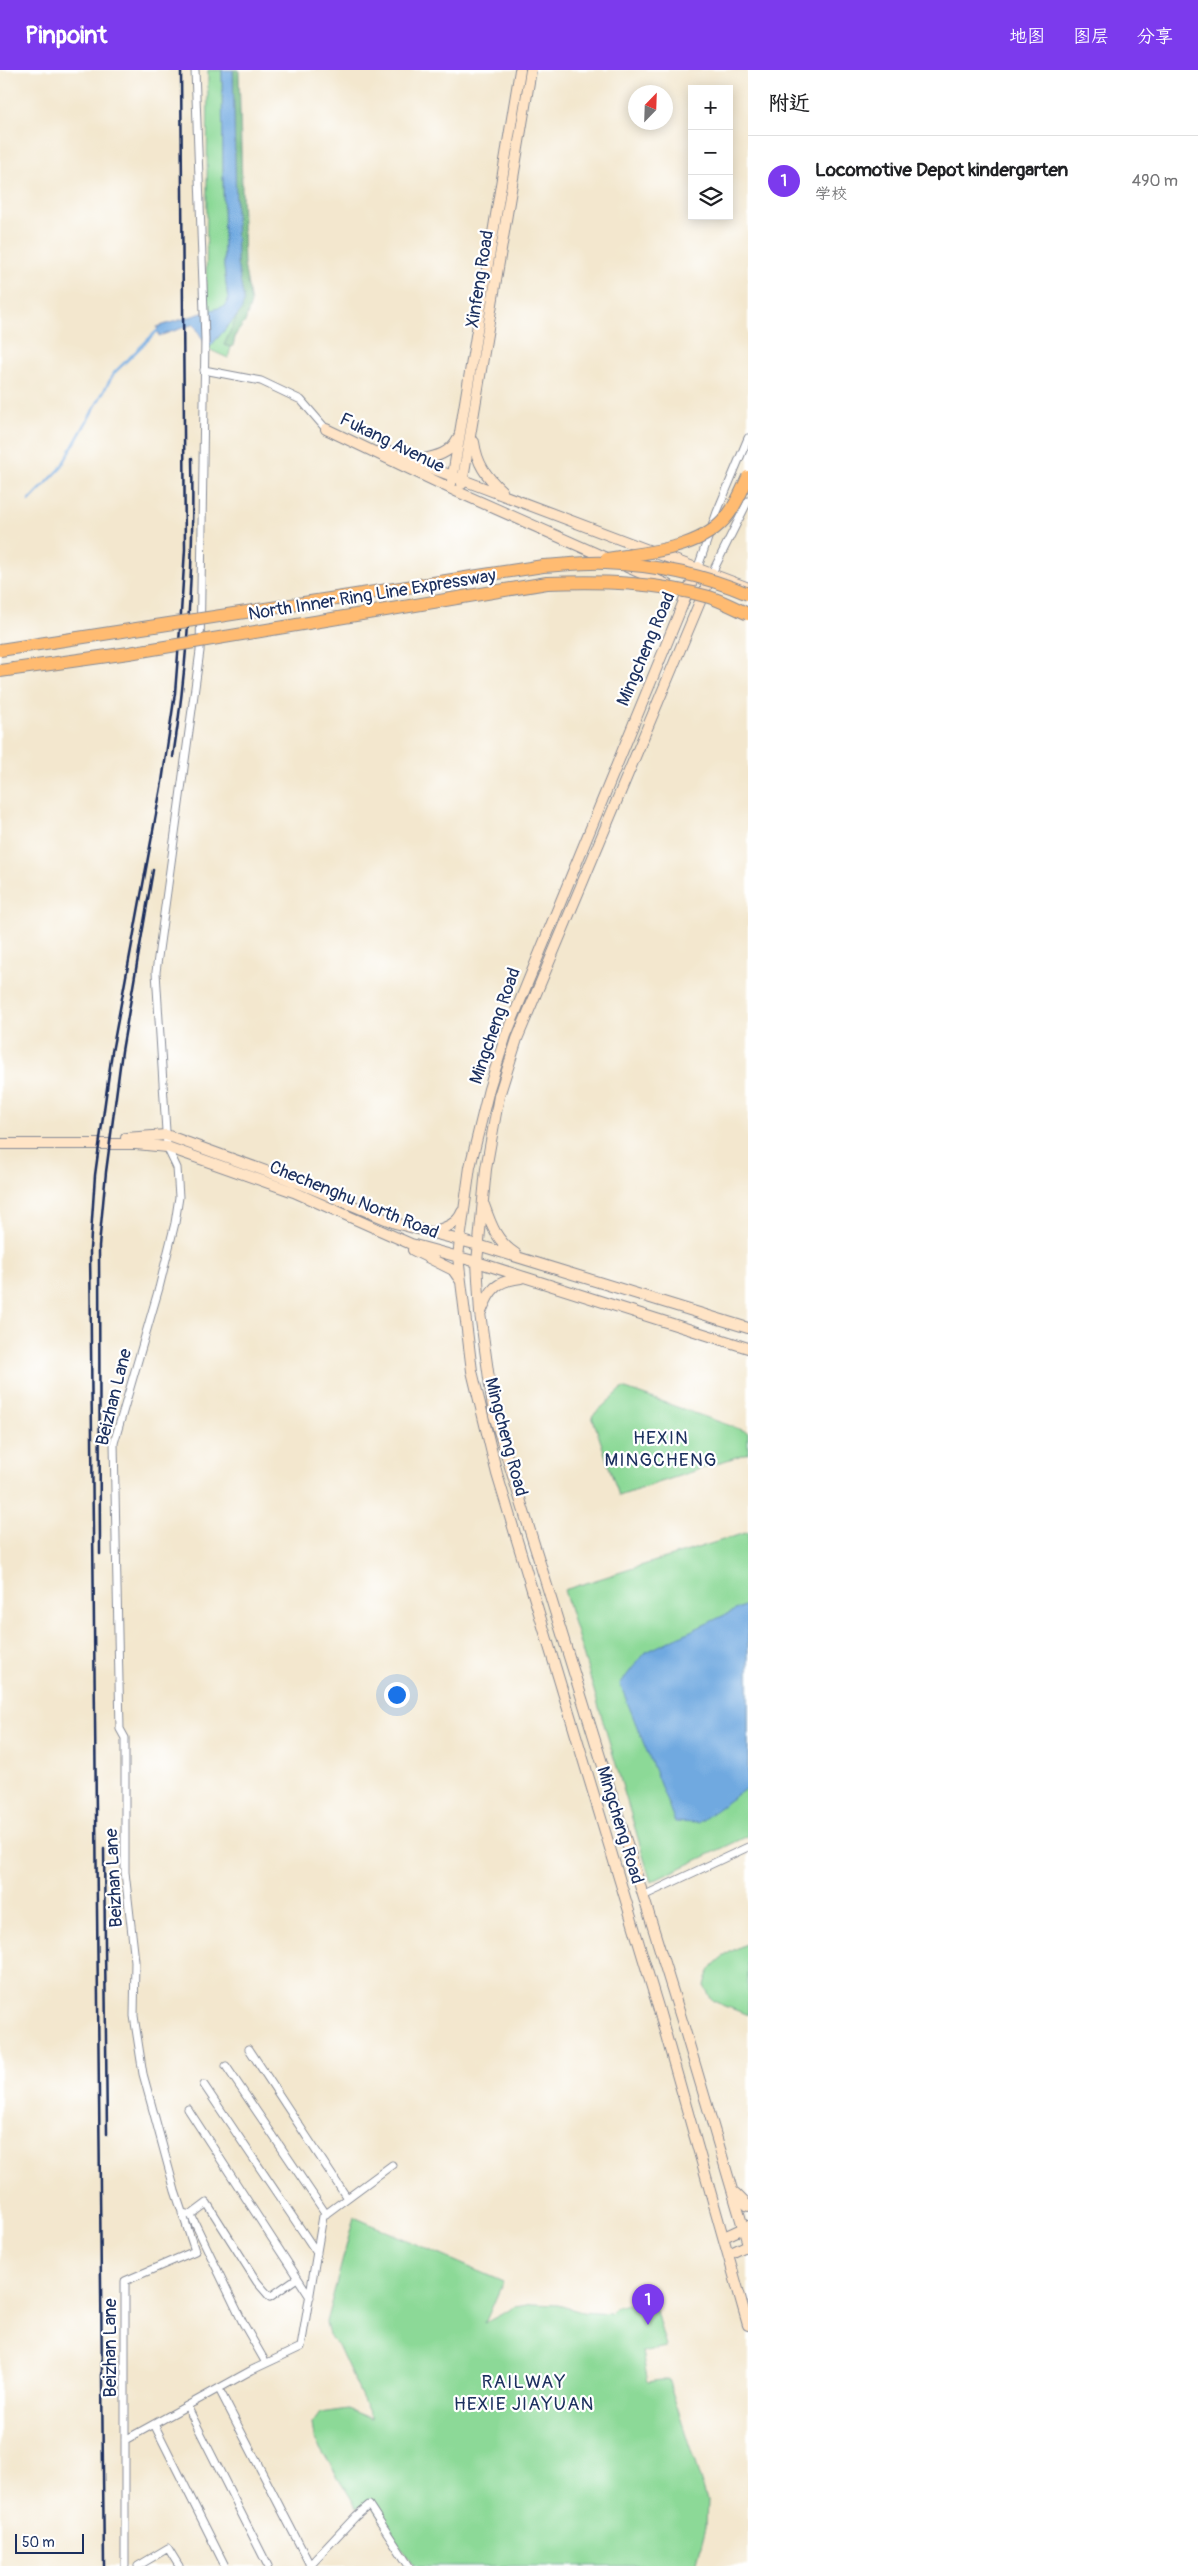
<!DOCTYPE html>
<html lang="zh">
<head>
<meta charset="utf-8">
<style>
	:root { --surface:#fff; --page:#f6f6f6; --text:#202124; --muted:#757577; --line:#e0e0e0; --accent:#7c3aed }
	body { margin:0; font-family:Pangolin,"LXGW WenKai TC",sans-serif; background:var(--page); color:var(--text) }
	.controls { position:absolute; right:15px; top:15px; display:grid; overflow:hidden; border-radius:0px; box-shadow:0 2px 12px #0003 }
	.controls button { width:45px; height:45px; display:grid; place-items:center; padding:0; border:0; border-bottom:1px solid var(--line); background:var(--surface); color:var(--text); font:25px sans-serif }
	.compass { position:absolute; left:628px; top:15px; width:45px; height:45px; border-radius:50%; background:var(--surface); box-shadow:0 2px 12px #0003; rotate:23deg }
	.scale { position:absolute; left:15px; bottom:12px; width:69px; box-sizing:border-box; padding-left:5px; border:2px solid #1b2f5e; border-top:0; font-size:14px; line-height:18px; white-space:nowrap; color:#1b2f5e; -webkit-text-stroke:4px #fff; paint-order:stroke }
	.you { position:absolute; left:396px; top:1624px; width:18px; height:18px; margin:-12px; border:4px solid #fff; border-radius:50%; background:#1a73e8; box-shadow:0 0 0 8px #1a73e833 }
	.badge { display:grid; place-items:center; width:32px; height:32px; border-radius:50%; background:var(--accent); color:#fff; font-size:16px; font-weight:700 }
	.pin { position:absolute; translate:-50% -41px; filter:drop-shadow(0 1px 2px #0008) }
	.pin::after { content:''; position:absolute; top:26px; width:18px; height:15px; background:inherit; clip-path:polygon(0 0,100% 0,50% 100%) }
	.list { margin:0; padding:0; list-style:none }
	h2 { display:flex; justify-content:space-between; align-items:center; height:65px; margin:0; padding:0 20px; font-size:21px }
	h2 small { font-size:16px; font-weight:400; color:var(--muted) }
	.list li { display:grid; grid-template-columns:32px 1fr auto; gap:15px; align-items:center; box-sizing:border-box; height:90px; padding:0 20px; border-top:1px solid var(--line) }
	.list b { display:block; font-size:19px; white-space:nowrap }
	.list p { margin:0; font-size:16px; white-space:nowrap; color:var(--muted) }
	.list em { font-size:16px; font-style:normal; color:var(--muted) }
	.icon { flex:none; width:28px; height:28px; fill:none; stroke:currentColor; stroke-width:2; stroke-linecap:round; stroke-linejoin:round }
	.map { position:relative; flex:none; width:748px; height:2496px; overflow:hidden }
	header { display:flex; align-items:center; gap:30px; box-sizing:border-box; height:70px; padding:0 25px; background:var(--accent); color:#fff }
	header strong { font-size:24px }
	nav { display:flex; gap:28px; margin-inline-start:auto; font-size:18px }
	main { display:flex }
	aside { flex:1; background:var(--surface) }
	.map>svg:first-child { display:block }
</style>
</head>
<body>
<header>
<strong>Pinpoint</strong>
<nav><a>地图</a><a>图层</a><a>分享</a></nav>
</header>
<main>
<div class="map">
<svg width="748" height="2496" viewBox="0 0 748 2496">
	<rect width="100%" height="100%" fill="#fff"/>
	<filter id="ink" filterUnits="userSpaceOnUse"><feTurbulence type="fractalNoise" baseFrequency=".02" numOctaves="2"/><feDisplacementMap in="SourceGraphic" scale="10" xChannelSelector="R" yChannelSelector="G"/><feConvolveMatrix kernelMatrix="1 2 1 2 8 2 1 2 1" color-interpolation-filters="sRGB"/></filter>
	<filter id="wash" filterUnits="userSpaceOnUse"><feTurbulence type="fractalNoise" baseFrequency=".0096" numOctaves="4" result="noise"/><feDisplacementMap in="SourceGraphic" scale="20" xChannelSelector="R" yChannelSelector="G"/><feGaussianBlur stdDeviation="1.12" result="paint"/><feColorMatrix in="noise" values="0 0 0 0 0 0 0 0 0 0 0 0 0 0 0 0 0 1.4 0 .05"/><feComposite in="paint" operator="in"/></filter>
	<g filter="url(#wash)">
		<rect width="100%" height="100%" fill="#f3e7ce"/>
		<path fill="#8cd997" stroke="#54847a" d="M 208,0 L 222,0 L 224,197 L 228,230 L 226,236 L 206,242 Z
			M 241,241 L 224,275 L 231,277 L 228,288 L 208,279 Z
			M 623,1318 L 748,1362 L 748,1383 L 619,1426 L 592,1346 Z
			M 748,1462 L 748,1766 L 651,1812 L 564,1520 Z
			M 748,1873 L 748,1945 L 713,1931 L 704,1916 C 708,1892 727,1883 748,1873 Z
			M 354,2147 L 503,2212 L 485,2253 L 515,2237 L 533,2234 L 558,2235 L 582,2242 L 610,2244 L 617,2237 L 652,2227 L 666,2277 L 642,2282 L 648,2312 L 668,2309 L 707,2430 L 706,2457 L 696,2496 L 413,2496 L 370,2431 L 357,2438 L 314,2368 L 312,2354 L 320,2343 L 348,2339 L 372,2349 L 338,2275 L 329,2266 L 326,2252 Z"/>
		<path fill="#71b980" stroke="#46746f" d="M 233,0 L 239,0 L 244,194 L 251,233 L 245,252 L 236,264 L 233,276 L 230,277 L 224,275 L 244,231 L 237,194 Z"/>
		<path fill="#70a9e0" stroke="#466c9f" d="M 222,0 L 233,0 L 237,194 L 244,231 L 241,241 L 208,279 L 194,254 L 159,266 L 157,257 L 225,236 L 228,230 L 224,197 Z
			M 748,1534 L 748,1717 L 698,1753 L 675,1752 L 620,1614 L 644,1583 Z"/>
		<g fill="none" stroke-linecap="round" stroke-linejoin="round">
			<path stroke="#70a9e0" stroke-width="2.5" d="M 29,431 L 60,399 L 114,303 L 157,261 L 160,261"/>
		</g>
	</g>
	<g filter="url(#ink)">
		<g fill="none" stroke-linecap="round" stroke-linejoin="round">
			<g stroke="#878b96" stroke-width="9">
				<path id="street" d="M 204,300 L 261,311 L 301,330 L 326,359
					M 698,497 L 717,442 L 748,368
					M 712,503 L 748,431
					M 643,1826 L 748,1777
					M 249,1979 L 347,2128
					M 226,1996 L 326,2144
					M 204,2015 L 317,2183
					M 188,2039 L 310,2227
					M 182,2143 L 191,2145 L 243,2253 L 266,2293
					M 191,2145 L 207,2133 L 257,2212 L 270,2227 L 297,2208
					M 219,2319 L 310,2495
					M 187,2336 L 268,2496
					M 154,2354 L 225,2496
					M 125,2370 L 252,2300 L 301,2277 L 323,2146 L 392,2095
					M 125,2496 L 125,2211 L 195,2181 L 175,2121 L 143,2004 L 134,1946 L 135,1891 L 125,1802 L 125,1668 L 120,1659 L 114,1373 L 159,1218 L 175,1153 L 179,1127 L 177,1098 L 167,1077 L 156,902 L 200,581 L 205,269 L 195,0
					M 138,2496 L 168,2478 L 179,2496
					M 309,2496 L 356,2446 L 369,2435 L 409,2496"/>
			</g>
			<g stroke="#878b96" stroke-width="12">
				<path id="secondary" d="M 326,359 L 458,422 L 613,491
					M 474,372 C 477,394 486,406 502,421
					M 381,379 L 746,517
					M 414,391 C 432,387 449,386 458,368
					M 452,411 L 520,0
					M 462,414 L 531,0
					M 627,497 L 668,515
					M 698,497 L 506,965 L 489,1019 L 470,1097 L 460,1170 L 458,1187 L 472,1301 L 497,1404 L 658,1937 L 748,2255
					M 712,503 L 517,969 L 499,1026 L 486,1099 L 477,1192 L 480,1243 L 494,1345 L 683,1954 L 748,2174
					M 126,1068 L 166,1065 L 296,1112 L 395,1153 L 478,1175 L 748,1258
					M 0,1074 L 136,1074 L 167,1077 L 294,1122 L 411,1174 L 477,1192 L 748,1278
					M 484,1135 C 491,1155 497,1172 516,1184
					M 432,1162 C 444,1158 457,1155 462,1142
					M 413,1180 L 453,1200 L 460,1210
					M 481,1242 C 490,1219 496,1211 521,1208
					M 735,2123 L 748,2136
					M 724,2167 L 748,2156
					M 729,2184 L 748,2175"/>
			</g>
			<use href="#street" stroke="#fff" stroke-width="7"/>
			<use href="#secondary" stroke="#ffe4c6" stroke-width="10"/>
			<path stroke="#1b2f5e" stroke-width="2.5" d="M 173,687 C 189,586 194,490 192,388
				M 100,1484 L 99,1176 L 106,1102 L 122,981 L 153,800
				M 104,1779 L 107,2064
				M 104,2496 L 90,1179 L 95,1105 L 112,982 L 162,712 L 175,623 L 180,559 L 185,479 L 181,0"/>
			<g stroke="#878b96" stroke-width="14" stroke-linecap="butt">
				<path id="highway-bridge" d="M 607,489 C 646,482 702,480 728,445 C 737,433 742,420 748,407
					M 0,580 L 543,496 C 564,495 585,492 605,493 C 653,495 704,505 748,524
					M 0,601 L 129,583 L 547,513 C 602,511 656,512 709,527 C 722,531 735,538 748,544"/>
			</g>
			<use href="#highway-bridge" stroke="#ffbb71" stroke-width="12"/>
		</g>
	</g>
	<g text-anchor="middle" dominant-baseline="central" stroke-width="4.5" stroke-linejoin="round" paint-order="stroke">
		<g font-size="18" fill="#1b2f5e" stroke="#fff">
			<text transform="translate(480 209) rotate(-81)">Xinfeng Road</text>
			<text transform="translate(392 373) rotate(26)">Fukang Avenue</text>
			<text transform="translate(372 525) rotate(-9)">North Inner Ring Line Expressway</text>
			<text transform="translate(646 579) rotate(-67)">Mingcheng Road</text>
			<text transform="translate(495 956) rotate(-71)">Mingcheng Road</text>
			<text transform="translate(354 1130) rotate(22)">Chechenghu North Road</text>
			<text transform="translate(114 1327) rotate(-76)">Beizhan Lane</text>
			<text transform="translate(506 1367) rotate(75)">Mingcheng Road</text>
			<text transform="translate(620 1755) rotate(73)">Mingcheng Road</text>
			<text transform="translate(114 1808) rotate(-93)">Beizhan Lane</text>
			<text transform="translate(110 2278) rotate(-90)">Beizhan Lane</text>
		</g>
		<g font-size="19" letter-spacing="1" fill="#1b2f5e" stroke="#fff">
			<text x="661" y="1368">HEXIN<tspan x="661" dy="22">MINGCHENG</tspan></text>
			<text x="524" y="2312">RAILWAY<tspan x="524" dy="22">HEXIE JIAYUAN</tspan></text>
		</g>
	</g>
</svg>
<div class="controls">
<button>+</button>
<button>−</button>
<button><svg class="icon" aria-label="layers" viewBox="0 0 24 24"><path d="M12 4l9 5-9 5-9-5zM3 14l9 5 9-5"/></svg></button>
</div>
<svg class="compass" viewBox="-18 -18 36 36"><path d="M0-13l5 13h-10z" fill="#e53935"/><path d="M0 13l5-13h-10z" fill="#757577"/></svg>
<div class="scale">50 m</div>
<div class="you"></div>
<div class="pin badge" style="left:648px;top:2255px">1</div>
</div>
<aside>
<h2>附近<small></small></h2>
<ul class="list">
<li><span class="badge">1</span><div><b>Locomotive Depot kindergarten</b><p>学校</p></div><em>490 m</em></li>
</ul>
</aside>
</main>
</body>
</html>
